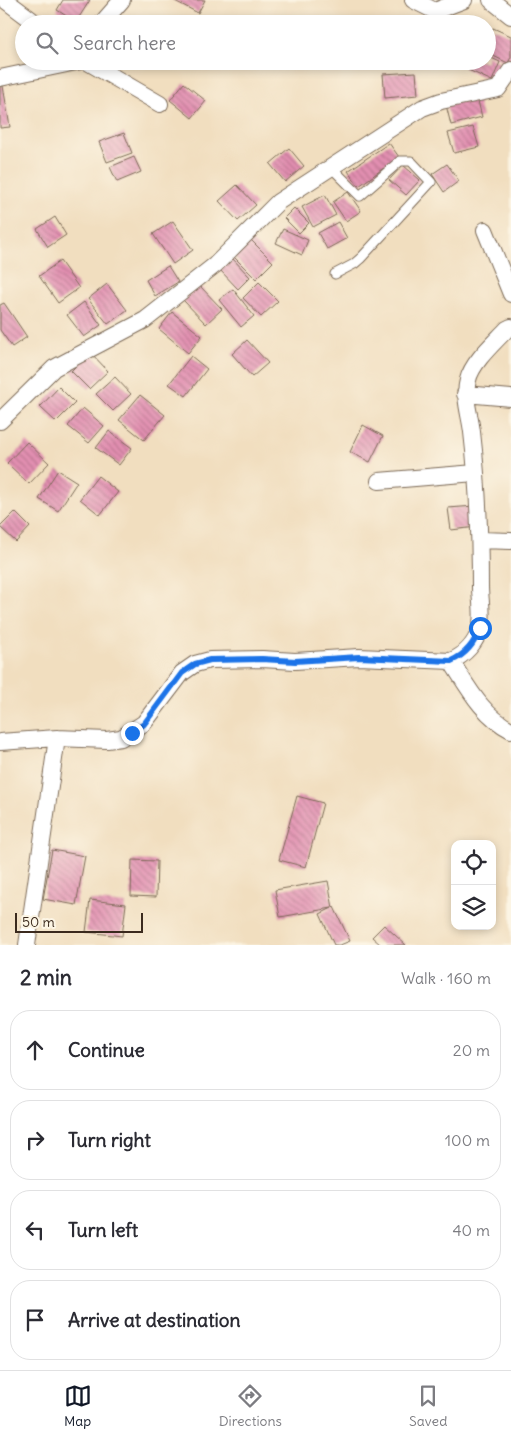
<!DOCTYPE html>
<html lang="en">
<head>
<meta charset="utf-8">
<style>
	:root { --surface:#fff; --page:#f7f7f7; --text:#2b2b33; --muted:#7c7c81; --line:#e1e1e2; --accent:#111827 }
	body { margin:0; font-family:Delius,sans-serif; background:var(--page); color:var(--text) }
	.controls { position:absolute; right:15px; bottom:15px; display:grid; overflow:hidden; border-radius:10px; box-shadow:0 2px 8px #0003 }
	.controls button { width:45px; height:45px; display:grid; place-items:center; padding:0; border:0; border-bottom:1px solid var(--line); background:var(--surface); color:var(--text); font:25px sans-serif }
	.scale { position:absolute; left:15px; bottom:12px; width:128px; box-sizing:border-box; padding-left:5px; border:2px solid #3b2a1e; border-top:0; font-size:14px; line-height:18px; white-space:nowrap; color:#3b2a1e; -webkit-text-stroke:4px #fcf5e5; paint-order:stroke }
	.stop { position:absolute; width:15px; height:15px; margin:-11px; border:4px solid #1a73e8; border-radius:50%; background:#fff }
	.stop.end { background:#1a73e8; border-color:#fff; box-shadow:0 1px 5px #0008 }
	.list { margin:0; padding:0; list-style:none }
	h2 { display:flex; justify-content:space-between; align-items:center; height:65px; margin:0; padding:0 20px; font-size:21px }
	h2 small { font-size:16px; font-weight:400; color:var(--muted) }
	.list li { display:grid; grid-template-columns:32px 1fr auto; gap:15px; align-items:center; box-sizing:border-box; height:80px; margin:0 10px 10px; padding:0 10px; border:1px solid var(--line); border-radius:20px }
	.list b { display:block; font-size:19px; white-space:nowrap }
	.list em { font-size:16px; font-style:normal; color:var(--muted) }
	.icon { flex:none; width:28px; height:28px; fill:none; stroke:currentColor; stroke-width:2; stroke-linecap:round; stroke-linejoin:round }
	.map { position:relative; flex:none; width:511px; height:945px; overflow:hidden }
	.search { position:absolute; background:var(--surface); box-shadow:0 2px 8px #0003; left:15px; right:15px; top:15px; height:55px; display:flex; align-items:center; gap:12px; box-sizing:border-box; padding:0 18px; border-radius:28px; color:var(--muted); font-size:19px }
	.sheet { height:425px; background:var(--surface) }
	nav { display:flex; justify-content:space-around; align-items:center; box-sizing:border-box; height:70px; border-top:1px solid var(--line); background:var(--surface); font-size:14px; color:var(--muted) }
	nav a { display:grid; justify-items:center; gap:2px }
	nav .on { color:var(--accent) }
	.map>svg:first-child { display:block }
</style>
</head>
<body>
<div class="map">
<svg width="511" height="945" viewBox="0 0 511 945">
	<defs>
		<pattern id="building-back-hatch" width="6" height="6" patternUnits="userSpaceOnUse" patternTransform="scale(1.25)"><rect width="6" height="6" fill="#e28fb1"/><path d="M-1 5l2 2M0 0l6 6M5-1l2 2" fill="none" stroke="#b8758f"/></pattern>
	</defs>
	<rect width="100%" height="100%" fill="#fcf5e5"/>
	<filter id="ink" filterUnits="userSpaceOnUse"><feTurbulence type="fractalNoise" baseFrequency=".02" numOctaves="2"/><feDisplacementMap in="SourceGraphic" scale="10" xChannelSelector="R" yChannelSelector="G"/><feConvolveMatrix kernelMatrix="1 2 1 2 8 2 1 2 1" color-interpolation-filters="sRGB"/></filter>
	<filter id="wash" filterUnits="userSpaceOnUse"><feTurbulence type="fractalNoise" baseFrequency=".0096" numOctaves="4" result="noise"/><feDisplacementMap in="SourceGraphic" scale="20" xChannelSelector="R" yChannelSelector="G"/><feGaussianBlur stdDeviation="1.12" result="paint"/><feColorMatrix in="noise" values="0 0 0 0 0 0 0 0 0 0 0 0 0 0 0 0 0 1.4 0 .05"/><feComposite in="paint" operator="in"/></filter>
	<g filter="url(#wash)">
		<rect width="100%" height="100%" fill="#f1debf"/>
		<g id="blocks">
			<path fill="url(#building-back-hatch)" d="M 63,0 L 90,0 L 76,22 L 57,10 Z
				M 173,0 L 205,0 L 198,13 Z
				M 493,28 L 511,36 L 511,57 L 508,63 L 487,53 L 487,39 Z
				M 487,56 L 500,62 L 492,81 L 464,68 L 467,61 L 487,61 Z
				M 416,72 L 418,95 L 385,98 L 383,74 Z
				M 184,83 L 206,101 L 192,118 L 170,100 Z
				M 0,86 L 3,86 L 10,127 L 0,128 Z
				M 477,97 L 482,117 L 451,125 L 446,105 Z
				M 473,127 L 479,147 L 454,153 L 448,133 Z
				M 124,133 L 132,153 L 107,162 L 99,142 Z
				M 389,143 L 399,157 L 359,186 L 348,171 Z
				M 289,148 L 304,166 L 285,182 L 270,164 Z
				M 134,157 L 141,172 L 117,182 L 110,167 Z
				M 447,164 L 459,181 L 444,192 L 432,174 Z
				M 403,165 L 420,180 L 406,195 L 389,180 Z
				M 237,185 L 256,205 L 238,221 L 219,201 Z
				M 348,192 L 361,211 L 346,221 L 333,202 Z
				M 325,195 L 336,215 L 313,227 L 302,207 Z
				M 294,208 L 309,223 L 299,233 L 284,218 Z
				M 55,217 L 66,235 L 48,247 L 37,229 Z
				M 173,221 L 193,250 L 173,264 L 153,234 Z
				M 338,222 L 347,238 L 327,249 L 318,233 Z
				M 283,229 L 308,240 L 302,255 L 276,243 Z
				M 250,239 L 273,262 L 256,279 L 233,256 Z
				M 232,258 L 250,277 L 238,289 L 220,270 Z
				M 60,261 L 79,288 L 58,303 L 39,276 Z
				M 168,266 L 178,282 L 155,296 L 146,280 Z
				M 259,282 L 278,301 L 261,317 L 243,298 Z
				M 107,284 L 127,310 L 108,324 L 88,299 Z
				M 199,285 L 222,309 L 206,324 L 183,300 Z
				M 233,289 L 254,316 L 241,327 L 219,300 Z
				M 84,302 L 101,325 L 84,337 L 67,315 Z
				M 4,303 L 27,337 L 12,347 L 0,330 L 0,305 Z
				M 172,312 L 202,336 L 188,353 L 159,329 Z
				M 247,340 L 268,363 L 252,377 L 232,354 Z
				M 90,352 L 108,371 L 89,389 L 71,371 Z
				M 191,356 L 207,369 L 186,396 L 169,384 Z
				M 115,377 L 131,394 L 113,411 L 96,394 Z
				M 59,387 L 75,403 L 56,422 L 40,407 Z
				M 140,395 L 165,415 L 144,440 L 119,420 Z
				M 83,408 L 104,426 L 89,443 L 68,426 Z
				M 363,425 L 383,436 L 370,462 L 350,452 Z
				M 109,431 L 132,448 L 119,465 L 96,448 Z
				M 27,442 L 49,463 L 29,484 L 7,463 Z
				M 58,470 L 77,482 L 58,511 L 39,499 Z
				M 98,476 L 118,492 L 100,515 L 80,499 Z
				M 475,506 L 477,527 L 451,530 L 448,508 Z
				M 15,512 L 30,527 L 16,542 L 0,527 Z
				M 297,796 L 323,803 L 306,867 L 279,860 Z
				M 52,850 L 85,856 L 76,905 L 43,899 Z
				M 132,860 L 157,861 L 156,897 L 131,896 Z
				M 328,881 L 333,908 L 334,907 L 350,941 L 340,945 L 334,945 L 320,914 L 332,908 L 280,917 L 275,890 Z
				M 90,900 L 126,904 L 122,936 L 86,932 Z
				M 384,925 L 406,945 L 381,945 L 372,937 Z"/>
		</g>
	</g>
	<g filter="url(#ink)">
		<use href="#blocks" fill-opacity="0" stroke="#7b6956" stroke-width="1"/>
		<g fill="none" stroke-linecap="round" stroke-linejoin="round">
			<g stroke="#7b6956" stroke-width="11">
				<path id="lane" d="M 331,167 L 360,196 L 400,161 L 411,161 L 431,182 L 361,258 L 354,264 L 335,274"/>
			</g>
			<g stroke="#7b6956" stroke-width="18">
				<path id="street" d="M 5,0 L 37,24
					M 413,0 L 435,11 L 464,0
					M 491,0 L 511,16
					M 101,24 L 122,0
					M 86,61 L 160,104
					M 0,78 L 81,61
					M 485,230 L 511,294
					M 465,394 L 511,398
					M 0,421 L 54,368 L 145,320 L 215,265 L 278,202 L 422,108 L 441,101 L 498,89 L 511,70
					M 379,481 L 475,473
					M 480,540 L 511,541
					M 451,661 C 468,687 482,715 511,730
					M 0,742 L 57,738 L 107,740 L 121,738 L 144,723 L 182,673 L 195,664 L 210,660 L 262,659 L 295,661 L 359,657 L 451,661 C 465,655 476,643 480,628 C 484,615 480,601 480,587 C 480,536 478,483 472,432 C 470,414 463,398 468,380 C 472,362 495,342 507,329 L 511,327
					M 27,945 L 57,738"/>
			</g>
			<use href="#lane" stroke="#fff" stroke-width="9"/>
			<use href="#street" stroke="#fff" stroke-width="16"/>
		</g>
	</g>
	<g fill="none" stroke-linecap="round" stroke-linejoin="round" filter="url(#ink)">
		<path stroke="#1a73e8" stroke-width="6" d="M 132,733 L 144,724 L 182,673 L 195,664 L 210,660 L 262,659 L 295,661 L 359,657 L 451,661 C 465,655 475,643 480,628"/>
	</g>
</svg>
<div class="controls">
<button><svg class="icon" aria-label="locate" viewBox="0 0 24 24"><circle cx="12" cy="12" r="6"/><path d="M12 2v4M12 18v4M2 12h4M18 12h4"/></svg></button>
<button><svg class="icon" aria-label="layers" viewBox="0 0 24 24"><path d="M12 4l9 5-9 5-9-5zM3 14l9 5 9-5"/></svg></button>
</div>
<div class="scale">50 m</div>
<div class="stop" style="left:480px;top:628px"></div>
<div class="stop end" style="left:132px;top:733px"></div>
<div class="search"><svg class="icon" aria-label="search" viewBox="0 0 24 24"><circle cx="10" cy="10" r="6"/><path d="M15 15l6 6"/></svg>Search here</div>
</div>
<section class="sheet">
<h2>2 min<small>Walk · 160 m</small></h2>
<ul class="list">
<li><svg class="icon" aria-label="ahead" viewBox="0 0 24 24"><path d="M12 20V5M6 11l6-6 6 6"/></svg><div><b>Continue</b></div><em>20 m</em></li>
<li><svg class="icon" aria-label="right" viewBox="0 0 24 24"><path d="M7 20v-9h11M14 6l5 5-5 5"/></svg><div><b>Turn right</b></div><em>100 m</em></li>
<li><svg class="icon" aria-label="left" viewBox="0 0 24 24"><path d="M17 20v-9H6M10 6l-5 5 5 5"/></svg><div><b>Turn left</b></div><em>40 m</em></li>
<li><svg class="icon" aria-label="arrive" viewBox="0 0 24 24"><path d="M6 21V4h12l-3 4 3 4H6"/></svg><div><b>Arrive at destination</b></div></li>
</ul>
</section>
<nav>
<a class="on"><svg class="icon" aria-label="map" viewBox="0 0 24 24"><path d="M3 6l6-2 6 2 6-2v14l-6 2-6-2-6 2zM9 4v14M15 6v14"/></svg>Map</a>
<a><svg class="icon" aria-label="directions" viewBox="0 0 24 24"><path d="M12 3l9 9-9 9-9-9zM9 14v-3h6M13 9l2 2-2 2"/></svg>Directions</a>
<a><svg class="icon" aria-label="saved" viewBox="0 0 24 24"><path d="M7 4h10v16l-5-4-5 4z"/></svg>Saved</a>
</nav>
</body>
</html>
